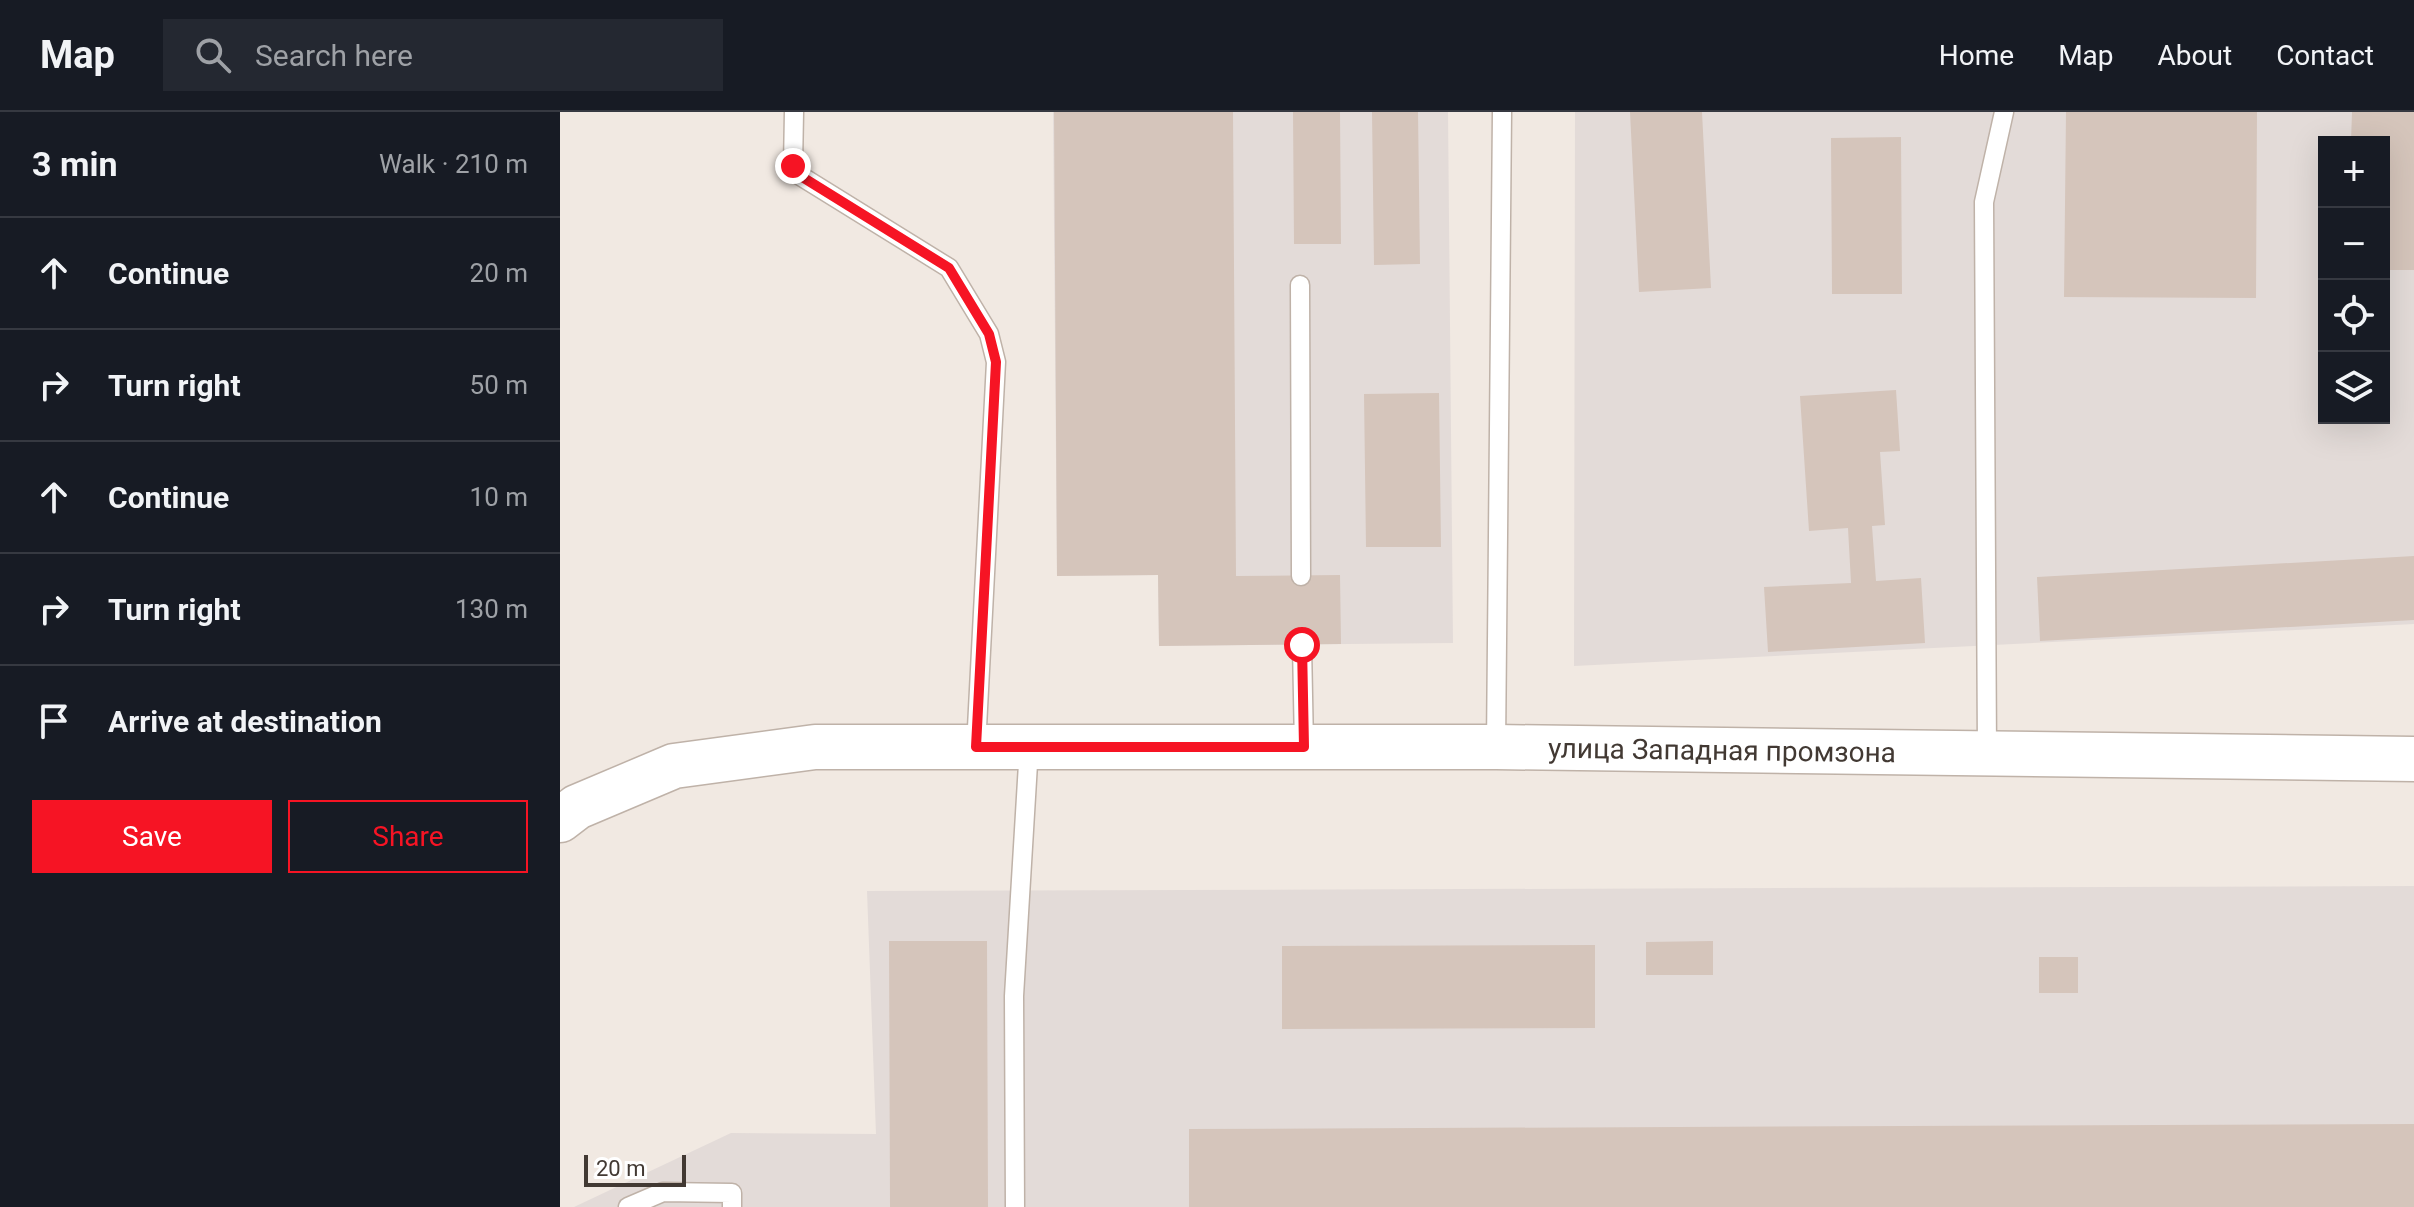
<!DOCTYPE html>
<html lang="en">
<head>
<meta charset="utf-8">
<style>
	:root { --surface:#171b24; --page:#242831; --text:#f1f3f6; --muted:#9ea1a6; --line:#363941; --accent:#f61424 }
	body { margin:0; font-family:Roboto,sans-serif; background:var(--page); color:var(--text) }
	.controls { position:absolute; right:24px; top:24px; display:grid; overflow:hidden; border-radius:0px; box-shadow:0 8px 32px #0002 }
	.controls button { width:72px; height:72px; display:grid; place-items:center; padding:0; border:0; border-bottom:2px solid var(--line); background:var(--surface); color:var(--text); font:40px sans-serif }
	.scale { position:absolute; left:24px; bottom:20px; width:102px; box-sizing:border-box; padding-left:8px; border:4px solid #423933; border-top:0; font-size:22px; line-height:28px; white-space:nowrap; color:#423933; -webkit-text-stroke:6px #fff; paint-order:stroke }
	.stop { position:absolute; width:24px; height:24px; margin:-18px; border:6px solid #f61424; border-radius:50%; background:#fff }
	.stop.end { background:#f61424; border-color:#fff; box-shadow:0 2px 8px #0008 }
	.list { margin:0; padding:0; list-style:none }
	h2 { display:flex; justify-content:space-between; align-items:center; height:104px; margin:0; padding:0 32px; font-size:34px }
	h2 small { font-size:26px; font-weight:400; color:var(--muted) }
	.list li { display:grid; grid-template-columns:52px 1fr auto; gap:24px; align-items:center; box-sizing:border-box; height:112px; padding:0 32px; border-top:2px solid var(--line) }
	.list b { display:block; font-size:30px; white-space:nowrap }
	.list em { font-size:26px; font-style:normal; color:var(--muted) }
	.actions { display:flex; gap:16px; padding:24px 32px }
	.actions a { flex:1; padding:18px 0; border:2px solid var(--accent); border-radius:0px; text-align:center; font-size:28px; color:var(--accent) }
	.actions .main { background:var(--accent); color:#fff }
	.icon { flex:none; width:44px; height:44px; fill:none; stroke:currentColor; stroke-width:2; stroke-linecap:round; stroke-linejoin:round }
	.map { position:relative; flex:none; width:1854px; height:1095px; overflow:hidden }
	header { display:flex; align-items:center; gap:48px; box-sizing:border-box; height:112px; padding:0 40px; background:var(--surface); border-bottom:2px solid var(--line) }
	header strong { font-size:38px }
	nav { display:flex; gap:44px; margin-inline-start:auto; font-size:28px }
	.search { width:560px; height:72px; background:var(--page); display:flex; align-items:center; gap:20px; box-sizing:border-box; padding:0 28px; border-radius:0px; color:var(--muted); font-size:30px }
	main { display:flex }
	aside { flex:1; background:var(--surface) }
	.map>svg:first-child { display:block }
</style>
</head>
<body>
<header>
<strong>Map</strong>
<div class="search"><svg class="icon" aria-label="search" viewBox="0 0 24 24"><circle cx="10" cy="10" r="6"/><path d="M15 15l6 6"/></svg>Search here</div>
<nav><a>Home</a><a>Map</a><a>About</a><a>Contact</a></nav>
</header>
<main>
<aside>
<h2>3 min<small>Walk · 210 m</small></h2>
<ul class="list">
<li><svg class="icon" aria-label="ahead" viewBox="0 0 24 24"><path d="M12 20V5M6 11l6-6 6 6"/></svg><div><b>Continue</b></div><em>20 m</em></li>
<li><svg class="icon" aria-label="right" viewBox="0 0 24 24"><path d="M7 20v-9h11M14 6l5 5-5 5"/></svg><div><b>Turn right</b></div><em>50 m</em></li>
<li><svg class="icon" aria-label="ahead" viewBox="0 0 24 24"><path d="M12 20V5M6 11l6-6 6 6"/></svg><div><b>Continue</b></div><em>10 m</em></li>
<li><svg class="icon" aria-label="right" viewBox="0 0 24 24"><path d="M7 20v-9h11M14 6l5 5-5 5"/></svg><div><b>Turn right</b></div><em>130 m</em></li>
<li><svg class="icon" aria-label="arrive" viewBox="0 0 24 24"><path d="M6 21V4h12l-3 4 3 4H6"/></svg><div><b>Arrive at destination</b></div></li>
</ul>
<div class="actions"><a class="main">Save</a><a>Share</a></div>
</aside>
<div class="map">
<svg width="1854" height="1095" viewBox="0 0 1854 1095">
	<rect width="100%" height="100%" fill="#f1e9e2"/>
	<path fill="#e3dbd8" fill-rule="evenodd" d="M 493,0 L 888,0 L 893,531 L 599,534 L 598,463 L 497,464 Z
		M 1015,0 L 1854,0 L 1854,512 L 1014,554 ZM 1764,30 L 1824,30 L 1824,306 L 1764,306 Z
		M 1854,774 L 1854,1095 L 14,1095 L 171,1021 L 316,1022 L 307,779 Z"/>
	<path fill="#d5c5bb" d="M 494,0 L 673,0 L 676,464 L 780,463 L 781,532 L 599,534 L 598,463 L 497,464 Z
		M 733,0 L 780,0 L 781,132 L 734,132 Z
		M 812,0 L 858,0 L 860,152 L 814,153 Z
		M 1070,0 L 1142,0 L 1151,176 L 1079,180 Z
		M 1506,0 L 1697,0 L 1696,186 L 1504,185 Z
		M 1792,0 L 1854,0 L 1854,158 L 1824,158 L 1824,30 L 1791,30 Z
		M 1341,25 L 1342,182 L 1272,182 L 1271,26 Z
		M 1336,278 L 1340,339 L 1320,340 L 1325,413 L 1312,414 L 1316,469 L 1361,466 L 1365,531 L 1208,540 L 1204,475 L 1291,471 L 1288,416 L 1249,419 L 1240,284 Z
		M 879,281 L 881,435 L 806,435 L 804,282 Z
		M 1854,444 L 1854,508 L 1480,529 L 1477,465 Z
		M 329,829 L 427,829 L 428,1095 L 330,1095 Z
		M 1153,829 L 1153,863 L 1086,863 L 1086,830 Z
		M 1035,833 L 1035,916 L 722,917 L 722,834 Z
		M 1479,845 L 1518,845 L 1518,881 L 1479,881 Z
		M 1854,1012 L 1854,1095 L 629,1095 L 629,1017 Z"/>
	<g fill="none" stroke-linecap="round" stroke-linejoin="round">
		<g stroke="#bfb2a8" stroke-width="21">
			<path id="service" d="M 234,0 L 233,54 L 239,63 L 389,156 L 429,222 L 436,250 L 416,635
				M 740,173 L 741,464
				M 742,533 L 744,635
				M 936,635 L 942,0
				M 1427,641 L 1424,90 L 1444,0
				M 68,1095 L 103,1080 L 172,1081 L 172,1095
				M 455,1095 L 454,884 L 469,635"/>
		</g>
		<g stroke="#bfb2a8" stroke-width="47">
			<g id="tertiary">
				<path id="s1" d="M 0,708 L 17,695 L 114,654 L 255,635 L 936,635 L 1854,647"/>
			</g>
		</g>
		<use href="#service" stroke="#fff" stroke-width="18"/>
		<use href="#tertiary" stroke="#fff" stroke-width="44"/>
	</g>
	<g fill="none" stroke-linecap="round" stroke-linejoin="round">
		<path stroke="#f61424" stroke-width="10" d="M 233,54 L 239,63 L 389,156 L 429,222 L 436,250 L 416,635 L 744,635 L 742,533"/>
	</g>
	<g text-anchor="middle" dominant-baseline="central" stroke-width="7" stroke-linejoin="round" paint-order="stroke">
		<g font-size="28" fill="#423933" stroke="#fff">
			<text stroke="none"><textPath href="#s1" startOffset="1176">улица Западная промзона</textPath></text>
		</g>
	</g>
</svg>
<div class="controls">
<button>+</button>
<button>−</button>
<button><svg class="icon" aria-label="locate" viewBox="0 0 24 24"><circle cx="12" cy="12" r="6"/><path d="M12 2v4M12 18v4M2 12h4M18 12h4"/></svg></button>
<button><svg class="icon" aria-label="layers" viewBox="0 0 24 24"><path d="M12 4l9 5-9 5-9-5zM3 14l9 5 9-5"/></svg></button>
</div>
<div class="scale">20 m</div>
<div class="stop" style="left:742px;top:533px"></div>
<div class="stop end" style="left:233px;top:54px"></div>
</div>
</main>
</body>
</html>
